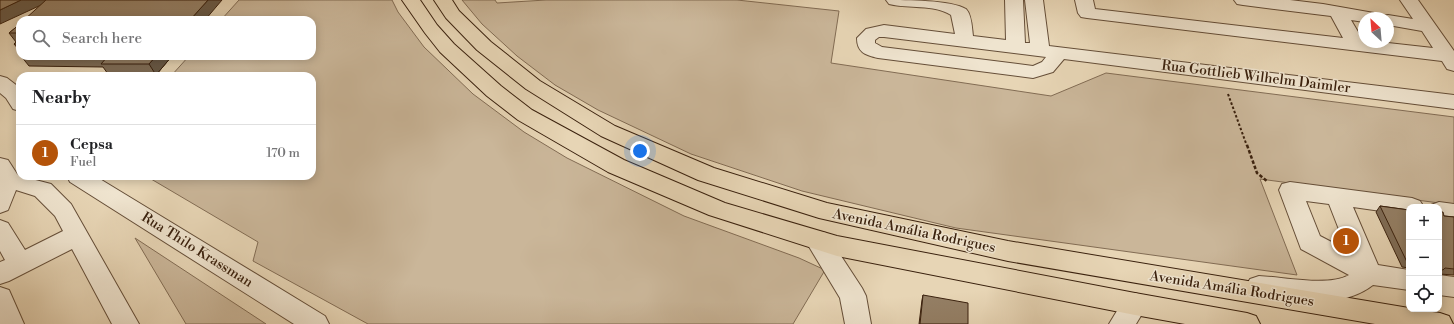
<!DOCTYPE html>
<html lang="en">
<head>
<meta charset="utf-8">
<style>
	:root { --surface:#fff; --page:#f6f6f6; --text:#202124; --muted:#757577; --line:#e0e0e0; --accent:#b45309 }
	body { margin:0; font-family:"Libre Bodoni",serif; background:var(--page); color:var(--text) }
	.controls { position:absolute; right:12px; bottom:12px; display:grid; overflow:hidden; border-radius:8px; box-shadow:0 2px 10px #0003 }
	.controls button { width:36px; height:36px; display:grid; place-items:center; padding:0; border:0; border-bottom:1px solid var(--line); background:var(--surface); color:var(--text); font:20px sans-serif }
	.compass { position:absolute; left:1358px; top:12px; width:36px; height:36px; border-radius:50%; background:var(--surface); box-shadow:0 2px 10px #0003; rotate:334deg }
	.you { position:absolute; left:640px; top:151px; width:14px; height:14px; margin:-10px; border:3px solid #fff; border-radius:50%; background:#1a73e8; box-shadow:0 0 0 6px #1a73e833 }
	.badge { display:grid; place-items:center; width:26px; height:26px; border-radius:50%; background:var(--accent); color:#fff; font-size:13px; font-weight:700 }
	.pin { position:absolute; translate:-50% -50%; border:2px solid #fff; box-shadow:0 1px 4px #0006 }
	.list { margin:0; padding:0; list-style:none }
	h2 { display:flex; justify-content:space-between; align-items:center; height:52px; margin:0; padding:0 16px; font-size:17px }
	h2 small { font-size:13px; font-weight:400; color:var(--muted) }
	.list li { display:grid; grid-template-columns:26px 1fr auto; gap:12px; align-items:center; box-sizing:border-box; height:56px; padding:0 16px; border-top:1px solid var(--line) }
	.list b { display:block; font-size:15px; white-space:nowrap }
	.list p { margin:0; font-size:13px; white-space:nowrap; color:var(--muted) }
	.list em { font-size:13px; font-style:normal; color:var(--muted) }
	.icon { flex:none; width:22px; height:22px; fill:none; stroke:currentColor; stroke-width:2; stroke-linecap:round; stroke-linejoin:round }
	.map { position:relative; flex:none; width:1454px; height:324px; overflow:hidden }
	.search { position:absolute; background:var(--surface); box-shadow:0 2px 10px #0003; left:16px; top:16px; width:300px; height:44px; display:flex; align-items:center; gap:10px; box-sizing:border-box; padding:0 14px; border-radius:12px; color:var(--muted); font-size:15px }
	.panel { position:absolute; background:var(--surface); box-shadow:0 2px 10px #0003; left:16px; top:72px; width:300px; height:108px; border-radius:12px }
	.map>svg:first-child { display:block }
</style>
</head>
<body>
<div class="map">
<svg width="1454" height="324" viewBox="0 0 1454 324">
	<rect width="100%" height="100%" fill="#e7d5b5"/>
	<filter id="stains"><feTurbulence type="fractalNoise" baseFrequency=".005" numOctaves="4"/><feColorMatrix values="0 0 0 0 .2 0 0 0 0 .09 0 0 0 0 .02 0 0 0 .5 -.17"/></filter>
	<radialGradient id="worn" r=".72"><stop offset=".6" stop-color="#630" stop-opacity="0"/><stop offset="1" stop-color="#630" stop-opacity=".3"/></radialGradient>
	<path fill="#cab699" stroke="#826c54" d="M 239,0 L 392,0 L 398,12 L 424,47 L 473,94 L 524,132 L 567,158 L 684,216 L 799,258 L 825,270 L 793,324 L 368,324 L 253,261 L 258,242 L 146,176 L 312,176 L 312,76 L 171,76 L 189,56 L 312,56 L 312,20 L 221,20 Z
		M 462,0 L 495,0 L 497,3 L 546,0 L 737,0 L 839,11 L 831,63 L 1051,96 L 1106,73 L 1454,117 L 1454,205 L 1260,179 L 1297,275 L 956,228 L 802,191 L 691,154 L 598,110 L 555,85 L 517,56 L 482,24 Z
		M 135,238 L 266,324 L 186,324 Z"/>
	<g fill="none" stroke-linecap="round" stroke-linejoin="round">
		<g stroke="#654e38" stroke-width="2">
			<path id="minor" d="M 886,0 C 907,0 951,0 966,9 C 972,15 972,29 973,36 L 1006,40 L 1005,0 L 1023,0 L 1025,43 L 1030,43 L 1025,0 L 1043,0 L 1049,46 L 1454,95 L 1454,109 L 1064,59 L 1053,72 L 1033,78 L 878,58 C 865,55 857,52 857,38 L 866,29 L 884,25 L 955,34 L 951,15 C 933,4 909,9 889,4 ZM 879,37 L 884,37 L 1046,57 L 1042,62 L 1033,66 L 882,47 L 875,43 L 875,40 Z
				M 1075,0 L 1093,0 L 1095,9 L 1343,38 L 1331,16 L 1243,5 L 1237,4 L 1234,0 L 1290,0 L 1323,4 L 1374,13 L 1380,14 L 1382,16 L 1388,15 L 1413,19 L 1400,0 L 1418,0 L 1454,51 L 1454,71 L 1447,69 L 1442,61 L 1087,18 L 1081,17 L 1078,13 ZM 1364,18 L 1388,18 L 1388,25 L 1422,31 L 1433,48 L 1379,42 L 1364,42 L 1351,20 L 1364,22 Z
				M 0,76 L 7,78 L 20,88 L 20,111 L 13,109 L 6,98 L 0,93 Z
				M 0,158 L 8,160 L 17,174 L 20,176 L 51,184 L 71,204 L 139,324 L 112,324 L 72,249 L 9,281 L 0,284 L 0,262 L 5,260 L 0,251 L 0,220 L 8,223 L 25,250 L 63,231 L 55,216 L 35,196 L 16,190 L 8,210 L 0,213 Z
				M 67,176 L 95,176 L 325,316 L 329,324 L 294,324 L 70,182 Z
				M 1290,182 L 1412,198 L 1420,201 L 1424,207 L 1409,207 L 1409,215 L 1353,207 L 1378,265 L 1409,270 L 1409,290 L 1373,285 C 1341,310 1297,299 1259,296 L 1250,293 L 1246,286 L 1250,279 L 1259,276 C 1283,277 1328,287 1349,275 L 1301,249 L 1279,190 L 1282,184 ZM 1306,201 L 1329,204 L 1347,250 L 1320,236 Z
				M 1439,202 L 1454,204 L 1454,222 L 1439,220 L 1439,207 L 1430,207 L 1431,205 Z
				M 817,231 L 826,233 L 862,288 L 866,296 L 871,324 L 845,324 L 840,298 L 805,240 L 808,233 Z
				M 1439,275 L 1454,277 L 1454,297 L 1439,295 Z
				M 0,287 L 9,290 L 24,324 L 0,324 Z
				M 1135,293 L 1144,296 L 1148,304 L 1136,324 L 1109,324 L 1126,296 Z"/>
		</g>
		<g stroke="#3a210e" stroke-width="2">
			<path id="major" d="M 402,0 L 420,0 L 437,25 L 454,44 L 501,86 L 532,110 L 624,160 L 725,203 L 837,236 L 1135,293 L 1247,313 L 1256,316 L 1260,324 L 1185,324 L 1135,315 L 837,256 L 709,215 L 608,172 L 518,120 L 487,96 L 440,52 L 425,33 Z
				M 434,0 L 452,0 L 459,11 L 491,42 L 540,81 L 615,126 L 714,168 L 827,203 L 1008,241 L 1409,308 L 1409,309 L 1440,313 L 1449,316 L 1453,324 L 1375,324 L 1008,261 L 819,218 L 698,180 L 601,136 L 526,89 L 477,50 L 446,18 Z"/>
		</g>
		<path stroke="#3a210e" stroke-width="2" stroke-dasharray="2.5 2" stroke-linecap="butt" d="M 1228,94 L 1247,146"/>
		<path stroke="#3a210e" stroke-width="2.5" stroke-dasharray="3.5 2" stroke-linecap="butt" d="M 1247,145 L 1257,173 L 1268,182"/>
		<use href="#minor" fill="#efe4cf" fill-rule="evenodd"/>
		<use href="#major" fill="#e7d5b5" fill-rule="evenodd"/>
	</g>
	<path fill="#7f6d57" stroke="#3a210e" d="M 20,24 L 20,51 L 14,44 L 16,42 L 9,33 Z
		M 21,56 L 172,56 L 156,75 L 108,74 L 103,67 L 29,66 Z
		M 1380,206 L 1409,210 L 1409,268 L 1402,267 L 1376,212 Z
		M 1440,212 L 1444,216 L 1454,217 L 1454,275 L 1439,274 L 1439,213 Z
		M 923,295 L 968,324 L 919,324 L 922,300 Z"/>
	<path fill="#685947" stroke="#3a210e" d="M 21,0 L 52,0 L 0,24 L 0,10 Z
		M 208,0 L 222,0 L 205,20 L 190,20 Z
		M 156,56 L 172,56 L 156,75 L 149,64 Z"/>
	<path fill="#947f65" stroke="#3a210e" d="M 0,0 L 21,0 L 0,10 Z
		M 46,0 L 208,0 L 190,20 L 24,20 Z
		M 20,24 L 20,33 L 9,33 Z
		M 20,38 L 20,44 L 14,44 Z
		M 108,56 L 156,56 L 149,64 L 101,64 Z
		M 1380,206 L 1409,210 L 1409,262 L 1407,262 Z
		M 1440,212 L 1443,212 L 1444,216 L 1454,217 L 1454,269 L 1445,268 L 1443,270 L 1439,269 L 1439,213 L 1440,213 Z
		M 923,295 L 968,303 L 968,324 L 920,324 Z"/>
	<g text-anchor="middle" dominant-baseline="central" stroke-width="3" stroke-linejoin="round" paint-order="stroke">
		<g font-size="14" fill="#3a210e" stroke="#efe4cf">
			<text transform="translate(1256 77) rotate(7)">Rua Gottlieb Wilhelm Daimler</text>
			<text transform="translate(914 231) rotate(12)">Avenida Amália Rodrigues</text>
			<text transform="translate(197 250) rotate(32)">Rua Thilo Krassman</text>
			<text transform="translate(1232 289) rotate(9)">Avenida Amália Rodrigues</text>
		</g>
	</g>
	<rect width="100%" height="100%" filter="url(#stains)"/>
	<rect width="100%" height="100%" fill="url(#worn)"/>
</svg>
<div class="controls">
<button>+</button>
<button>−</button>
<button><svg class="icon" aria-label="locate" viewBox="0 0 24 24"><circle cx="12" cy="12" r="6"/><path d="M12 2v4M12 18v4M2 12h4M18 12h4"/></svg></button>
</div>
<svg class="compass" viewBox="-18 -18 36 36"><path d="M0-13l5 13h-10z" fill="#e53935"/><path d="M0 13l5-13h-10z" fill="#757577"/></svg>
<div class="you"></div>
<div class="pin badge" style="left:1346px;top:241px">1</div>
<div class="search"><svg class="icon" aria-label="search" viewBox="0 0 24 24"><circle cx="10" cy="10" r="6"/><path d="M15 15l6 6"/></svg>Search here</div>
<section class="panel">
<h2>Nearby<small></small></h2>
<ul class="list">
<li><span class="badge">1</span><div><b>Cepsa</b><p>Fuel</p></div><em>170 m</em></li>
</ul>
</section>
</div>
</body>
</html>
